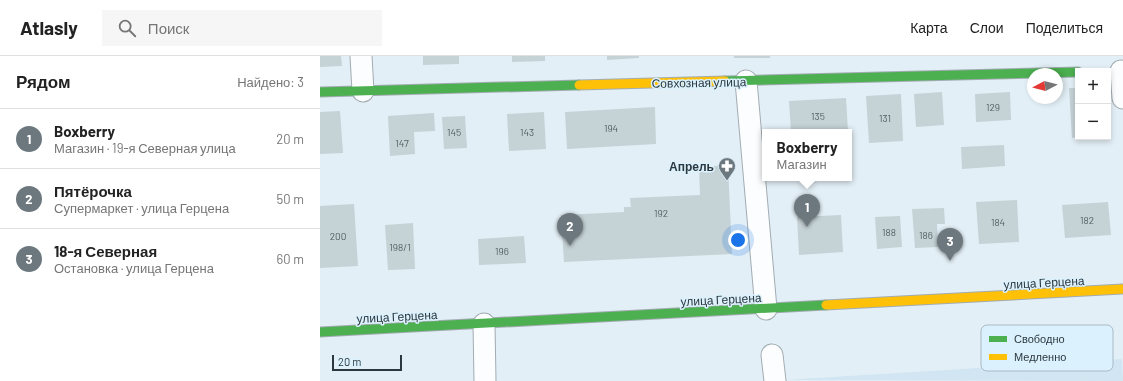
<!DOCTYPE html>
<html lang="ru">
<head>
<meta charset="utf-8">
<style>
	:root { --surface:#fff; --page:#f6f6f6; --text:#222; --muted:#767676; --line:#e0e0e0; --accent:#6d787e }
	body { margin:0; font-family:Barlow,sans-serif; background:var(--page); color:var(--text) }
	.controls { position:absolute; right:12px; top:12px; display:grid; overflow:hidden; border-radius:0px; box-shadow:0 2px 6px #0003 }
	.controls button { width:36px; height:36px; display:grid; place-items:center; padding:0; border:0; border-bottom:1px solid var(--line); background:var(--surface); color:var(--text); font:20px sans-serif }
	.compass { position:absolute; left:707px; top:12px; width:36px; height:36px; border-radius:50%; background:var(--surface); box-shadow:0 2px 6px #0003; rotate:263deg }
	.scale { position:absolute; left:12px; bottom:10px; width:70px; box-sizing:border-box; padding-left:4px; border:2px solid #2d383e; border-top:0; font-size:11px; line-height:14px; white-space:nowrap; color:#2d383e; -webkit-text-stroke:3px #dbf2fe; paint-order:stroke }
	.you { position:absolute; left:418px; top:184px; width:14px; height:14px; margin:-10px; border:3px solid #fff; border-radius:50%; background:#1a73e8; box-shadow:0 0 0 6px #1a73e833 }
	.badge { display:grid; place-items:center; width:26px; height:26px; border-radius:50%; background:var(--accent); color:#fff; font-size:13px; font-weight:700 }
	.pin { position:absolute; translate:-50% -33px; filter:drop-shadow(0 1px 2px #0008) }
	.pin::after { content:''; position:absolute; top:21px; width:14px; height:12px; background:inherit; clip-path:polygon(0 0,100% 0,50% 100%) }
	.popup { position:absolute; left:442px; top:73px; width:90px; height:52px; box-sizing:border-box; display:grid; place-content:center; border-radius:0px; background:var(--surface); filter:drop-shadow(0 1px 3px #0005); font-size:13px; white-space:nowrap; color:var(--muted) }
	.popup b { font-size:15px; color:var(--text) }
	.popup::after { content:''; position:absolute; left:50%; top:100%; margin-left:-8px; border:8px solid transparent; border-top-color:var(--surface) }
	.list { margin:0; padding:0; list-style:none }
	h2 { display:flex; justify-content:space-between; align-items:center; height:52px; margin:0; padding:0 16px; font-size:17px }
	h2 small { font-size:13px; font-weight:400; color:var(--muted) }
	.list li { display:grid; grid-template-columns:26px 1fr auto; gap:12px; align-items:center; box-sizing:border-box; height:60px; padding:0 16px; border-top:1px solid var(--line) }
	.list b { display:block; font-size:15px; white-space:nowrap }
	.list p { margin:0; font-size:13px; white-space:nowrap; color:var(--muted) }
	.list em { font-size:13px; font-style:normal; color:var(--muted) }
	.icon { flex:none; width:22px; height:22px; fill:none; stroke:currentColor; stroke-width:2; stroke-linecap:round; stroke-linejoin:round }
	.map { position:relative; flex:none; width:803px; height:325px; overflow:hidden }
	header { display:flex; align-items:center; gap:24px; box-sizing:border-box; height:56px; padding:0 20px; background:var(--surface); border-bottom:1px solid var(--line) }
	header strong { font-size:19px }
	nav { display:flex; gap:22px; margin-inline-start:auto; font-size:14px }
	.search { width:280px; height:36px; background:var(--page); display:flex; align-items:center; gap:10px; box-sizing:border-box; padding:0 14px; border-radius:0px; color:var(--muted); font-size:15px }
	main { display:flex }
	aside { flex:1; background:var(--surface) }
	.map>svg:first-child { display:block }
</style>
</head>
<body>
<header>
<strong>Atlasly</strong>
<div class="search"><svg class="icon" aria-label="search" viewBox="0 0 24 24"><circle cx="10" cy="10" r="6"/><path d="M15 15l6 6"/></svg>Поиск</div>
<nav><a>Карта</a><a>Слои</a><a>Поделиться</a></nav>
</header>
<main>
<aside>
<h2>Рядом<small>Найдено: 3</small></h2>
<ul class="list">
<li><span class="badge">1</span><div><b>Boxberry</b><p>Магазин · 19-я Северная улица</p></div><em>20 m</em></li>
<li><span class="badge">2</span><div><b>Пятёрочка</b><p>Супермаркет · улица Герцена</p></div><em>50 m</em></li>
<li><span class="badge">3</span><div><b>18-я Северная</b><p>Остановка · улица Герцена</p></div><em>60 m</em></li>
</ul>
</aside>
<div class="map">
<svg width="803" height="325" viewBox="0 0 803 325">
	<rect width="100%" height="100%" fill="#e3eff6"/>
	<path fill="#d1e6f2" d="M 802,303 L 803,325 L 464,324 Z"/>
	<path fill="#c5d2d6" d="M 0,0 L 21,0 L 22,10 L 0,11 Z
		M 103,0 L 139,0 L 139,8 L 103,9 Z
		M 192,0 L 225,0 L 225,5 L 192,6 Z
		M 287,0 L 319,0 L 319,2 L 287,4 Z
		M 414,0 L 450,0 L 450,2 L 414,2 Z
		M 749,32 L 758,32 L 758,81 L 752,82 Z
		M 622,36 L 624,69 L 596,71 L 594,38 Z
		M 690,36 L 691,64 L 656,66 L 655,38 Z
		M 581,38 L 583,85 L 549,87 L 546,40 Z
		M 526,42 L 528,75 L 471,76 L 469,45 Z
		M 335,51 L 336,88 L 247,93 L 245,56 Z
		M 20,55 L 23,97 L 0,98 L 0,56 Z
		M 224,56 L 226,93 L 189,95 L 187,58 Z
		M 114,57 L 115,75 L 94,76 L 95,98 L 70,100 L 68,60 Z
		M 145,60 L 147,92 L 124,93 L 122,61 Z
		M 684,89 L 685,110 L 642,113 L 641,91 Z
		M 408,109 L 412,198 L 244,206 L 241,159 L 304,156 L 304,151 L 311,151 L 310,142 L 380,139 L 379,111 Z
		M 697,144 L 699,186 L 659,188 L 656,146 Z
		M 788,146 L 791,179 L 745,182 L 742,149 Z
		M 34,148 L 38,210 L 0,212 L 0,150 Z
		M 624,152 L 625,168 L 617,168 L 618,191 L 595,192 L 592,153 Z
		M 521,159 L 523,196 L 479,199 L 477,161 Z
		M 580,160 L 582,191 L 557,193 L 555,161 Z
		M 93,167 L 95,213 L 68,214 L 65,169 Z
		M 204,180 L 206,207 L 159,209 L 158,183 Z"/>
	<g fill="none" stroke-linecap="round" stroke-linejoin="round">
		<g stroke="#a2acb2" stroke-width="23">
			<path id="street" d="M 41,0 L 43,35
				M 801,15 L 803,42
				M 426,25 L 446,253
				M 164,268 L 165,325
				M 452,299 L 455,325"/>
		</g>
		<g stroke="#a2acb2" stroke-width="11">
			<path id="fast" d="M 405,25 L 758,16
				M 0,36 L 259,29
				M 0,276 L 506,249"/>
		</g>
		<g stroke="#a2acb2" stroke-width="11">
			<path id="slow" d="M 259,29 L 405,25
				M 506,249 L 803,233"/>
		</g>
		<use href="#street" stroke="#fbfdfe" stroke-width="21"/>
		<use href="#fast" stroke="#4caf50" stroke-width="9"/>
		<use href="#slow" stroke="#ffc107" stroke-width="9"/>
	</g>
	<defs>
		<g id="pharmacy-pin" transform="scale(0.9)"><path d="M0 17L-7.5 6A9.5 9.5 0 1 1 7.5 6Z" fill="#6d787e" stroke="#dbf2fe"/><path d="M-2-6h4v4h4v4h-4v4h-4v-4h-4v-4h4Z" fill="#fff"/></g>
	</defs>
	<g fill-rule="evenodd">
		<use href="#pharmacy-pin" x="407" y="110"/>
	</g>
	<g text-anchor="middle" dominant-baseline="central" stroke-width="3" stroke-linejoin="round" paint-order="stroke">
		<g font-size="10" fill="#535e64">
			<text x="673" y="51">129</text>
			<text x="498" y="60">135</text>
			<text x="565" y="62">131</text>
			<text x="291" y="72">194</text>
			<text x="134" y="76">145</text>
			<text x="207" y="76">143</text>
			<text x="82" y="87">147</text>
			<text x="341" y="157">192</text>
			<text x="767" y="164">182</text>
			<text x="678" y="166">184</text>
			<text x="569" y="176">188</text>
			<text x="606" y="179">186</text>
			<text x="18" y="180">200</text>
			<text x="80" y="191">198/1</text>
			<text x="182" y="195">196</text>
		</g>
		<g font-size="12" fill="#2d383e" stroke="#dbf2fe">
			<text transform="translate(379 26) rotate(-1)">Совхозная улица</text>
			<text transform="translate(724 226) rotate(-3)">улица Герцена</text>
			<text transform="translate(401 243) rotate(-3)">улица Герцена</text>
			<text transform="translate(77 260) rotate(-3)">улица Герцена</text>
		</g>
		<g font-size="12" font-weight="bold" fill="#2d383e" stroke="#dbf2fe" text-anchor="end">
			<text x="394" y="110">Апрель</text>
		</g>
	</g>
	<rect x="661" y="269" width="132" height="46" rx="6" fill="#dbf2fe" stroke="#a7bac4" stroke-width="1"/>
	<rect x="669" y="280" width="18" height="6" fill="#4caf50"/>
	<rect x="669" y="298" width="18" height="6" fill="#ffc107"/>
	<g font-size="11" fill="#2d383e">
		<text x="694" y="287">Свободно</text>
		<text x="694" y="305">Медленно</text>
	</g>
</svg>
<div class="controls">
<button>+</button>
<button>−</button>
</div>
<svg class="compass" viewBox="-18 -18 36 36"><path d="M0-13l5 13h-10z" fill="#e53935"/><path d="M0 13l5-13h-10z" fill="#767676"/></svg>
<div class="scale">20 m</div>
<div class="you"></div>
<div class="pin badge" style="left:487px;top:171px">1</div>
<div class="popup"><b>Boxberry</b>Магазин</div>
<div class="pin badge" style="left:250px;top:190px">2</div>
<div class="pin badge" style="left:630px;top:205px">3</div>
</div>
</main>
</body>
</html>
